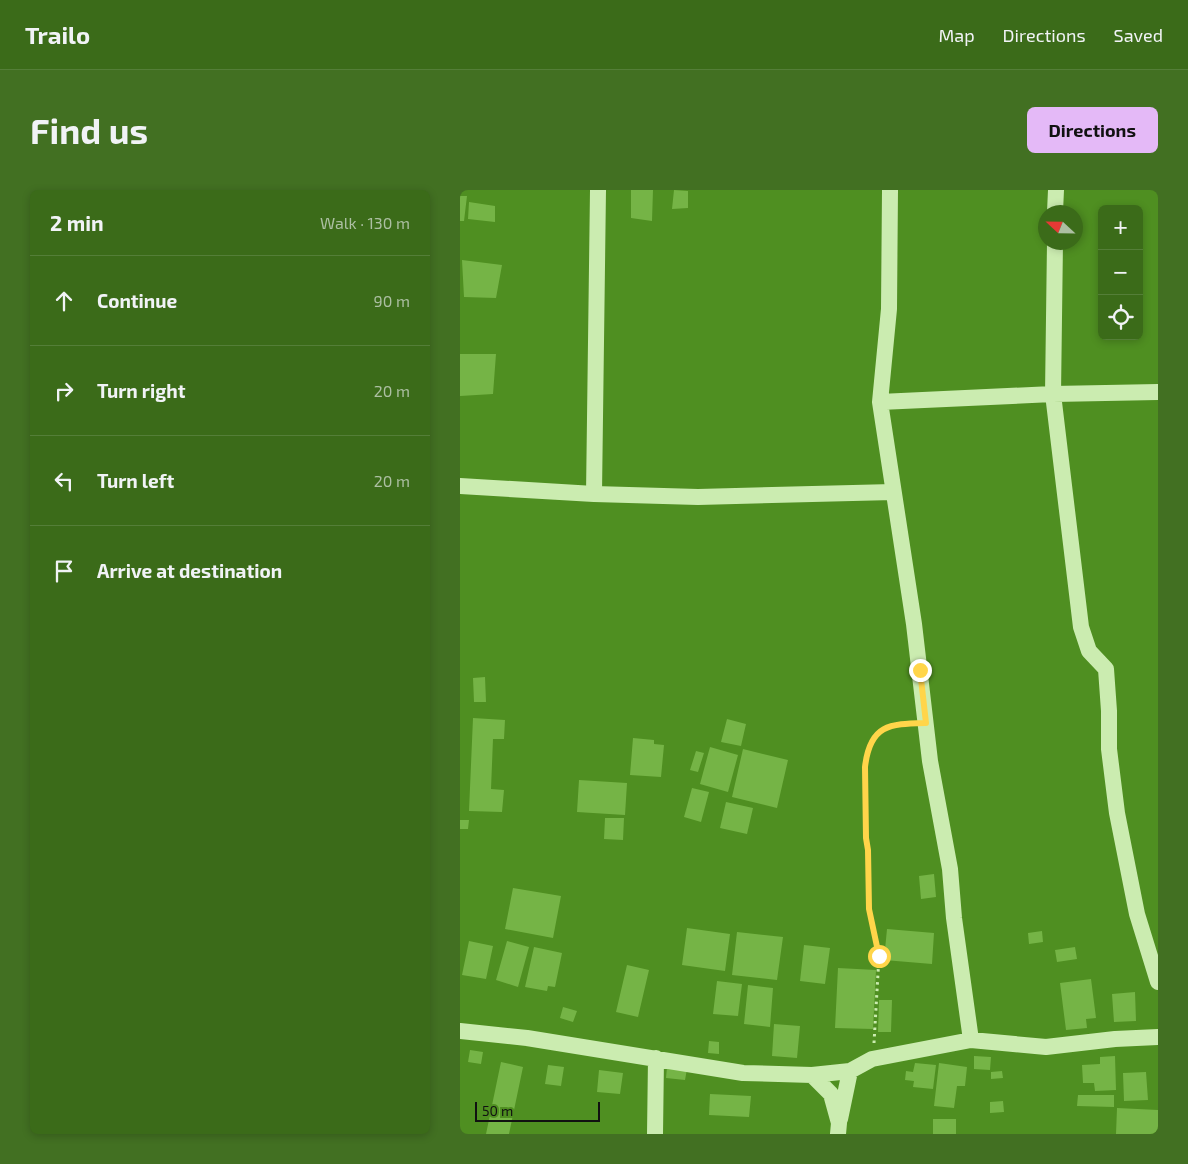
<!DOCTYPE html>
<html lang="en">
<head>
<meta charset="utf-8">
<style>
	:root { --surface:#3b6b19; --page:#427022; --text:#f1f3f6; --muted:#acbfa2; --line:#547e38; --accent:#e4b9f7 }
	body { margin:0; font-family:"Exo 2",sans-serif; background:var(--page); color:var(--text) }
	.controls { position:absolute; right:15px; top:15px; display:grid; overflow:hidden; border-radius:8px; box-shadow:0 2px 8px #0003 }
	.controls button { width:45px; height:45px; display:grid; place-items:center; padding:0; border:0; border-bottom:1px solid var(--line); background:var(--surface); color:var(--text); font:25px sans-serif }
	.compass { position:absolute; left:578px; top:15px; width:45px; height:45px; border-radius:50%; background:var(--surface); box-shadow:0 2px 8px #0003; rotate:292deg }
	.scale { position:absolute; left:15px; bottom:12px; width:125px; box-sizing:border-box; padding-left:5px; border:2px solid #111; border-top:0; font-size:14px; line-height:18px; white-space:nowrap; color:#111; -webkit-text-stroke:4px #4f8f21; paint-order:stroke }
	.stop { position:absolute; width:15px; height:15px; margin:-11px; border:4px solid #ffd54a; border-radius:50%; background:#fff }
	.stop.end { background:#ffd54a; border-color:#fff; box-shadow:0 1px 5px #0008 }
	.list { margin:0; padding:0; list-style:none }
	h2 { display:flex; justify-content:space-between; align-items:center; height:65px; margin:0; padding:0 20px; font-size:21px }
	h2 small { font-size:16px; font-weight:400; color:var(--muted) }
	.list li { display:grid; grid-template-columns:32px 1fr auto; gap:15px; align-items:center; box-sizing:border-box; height:90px; padding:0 20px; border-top:1px solid var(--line) }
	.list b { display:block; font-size:19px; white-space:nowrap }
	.list em { font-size:16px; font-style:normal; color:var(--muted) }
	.icon { flex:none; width:28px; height:28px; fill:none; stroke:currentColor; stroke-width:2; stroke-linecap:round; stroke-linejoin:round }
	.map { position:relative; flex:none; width:698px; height:944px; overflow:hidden; border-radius:8px }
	header { display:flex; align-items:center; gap:30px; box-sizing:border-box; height:70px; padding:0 25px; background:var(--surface); border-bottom:1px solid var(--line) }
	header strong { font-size:24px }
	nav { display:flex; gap:28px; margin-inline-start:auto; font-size:18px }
	.intro { display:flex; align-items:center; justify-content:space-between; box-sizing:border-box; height:120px; padding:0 30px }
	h1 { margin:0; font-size:35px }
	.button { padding:12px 22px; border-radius:8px; background:var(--accent); color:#111; font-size:18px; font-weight:700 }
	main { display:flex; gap:30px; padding:0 30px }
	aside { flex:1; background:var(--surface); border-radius:8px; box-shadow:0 2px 8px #0003 }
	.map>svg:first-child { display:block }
</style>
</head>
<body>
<header>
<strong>Trailo</strong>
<nav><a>Map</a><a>Directions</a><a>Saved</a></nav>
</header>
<div class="intro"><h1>Find us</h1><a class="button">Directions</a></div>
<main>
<aside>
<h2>2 min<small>Walk · 130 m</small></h2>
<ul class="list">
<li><svg class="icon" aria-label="ahead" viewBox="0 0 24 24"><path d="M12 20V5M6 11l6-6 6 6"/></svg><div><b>Continue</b></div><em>90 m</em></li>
<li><svg class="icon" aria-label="right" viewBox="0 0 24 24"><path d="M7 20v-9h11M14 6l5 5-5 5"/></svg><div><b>Turn right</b></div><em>20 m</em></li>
<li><svg class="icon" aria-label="left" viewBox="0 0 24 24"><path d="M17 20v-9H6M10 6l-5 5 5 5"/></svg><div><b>Turn left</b></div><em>20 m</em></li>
<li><svg class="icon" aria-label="arrive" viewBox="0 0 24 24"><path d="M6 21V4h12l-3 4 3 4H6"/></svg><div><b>Arrive at destination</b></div></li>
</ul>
</aside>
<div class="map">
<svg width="698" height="944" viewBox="0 0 698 944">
	<rect width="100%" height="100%" fill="#4f8f21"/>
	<path fill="#75b446" d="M 171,0 L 193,0 L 192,31 L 171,28 Z
		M 214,0 L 228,1 L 228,18 L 212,19 Z
		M 0,6 L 7,6 L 4,31 L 0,31 Z
		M 9,12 L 35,16 L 35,32 L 8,29 Z
		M 2,70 L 42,75 L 36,108 L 4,107 Z
		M 0,164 L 36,164 L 33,204 L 0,206 Z
		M 25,487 L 26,512 L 14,512 L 13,488 Z
		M 13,528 L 45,530 L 44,549 L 33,549 L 31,599 L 44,600 L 42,622 L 9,621 Z
		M 267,529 L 286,534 L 281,556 L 261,552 Z
		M 173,548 L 194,550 L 194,554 L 204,555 L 201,587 L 170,585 Z
		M 250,557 L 278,565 L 268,602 L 240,594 Z
		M 283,559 L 328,570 L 317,618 L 272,607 Z
		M 236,561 L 244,563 L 238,582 L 230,580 Z
		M 119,590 L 167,593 L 165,625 L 117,622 Z
		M 232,598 L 249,602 L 241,632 L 224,627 Z
		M 266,612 L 293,618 L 287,644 L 260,638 Z
		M 145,628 L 164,628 L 163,650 L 144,649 Z
		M 0,630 L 9,630 L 8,639 L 0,639 Z
		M 474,684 L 476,707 L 461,709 L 459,686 Z
		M 53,698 L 101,706 L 93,748 L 45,739 Z
		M 227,738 L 270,744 L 265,781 L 222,775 Z
		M 427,739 L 474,743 L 472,774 L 424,770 Z
		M 582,741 L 583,752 L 569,754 L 568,743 Z
		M 277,742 L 323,747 L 317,790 L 272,785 Z
		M 9,751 L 33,756 L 26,789 L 2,785 Z
		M 47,751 L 69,757 L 58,797 L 36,790 Z
		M 344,755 L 370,758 L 365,794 L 340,791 Z
		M 74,757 L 102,763 L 95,797 L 88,796 L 87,801 L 65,797 Z
		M 615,757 L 617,769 L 597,772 L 595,760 Z
		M 167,775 L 189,780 L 178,827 L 156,822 Z
		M 378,778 L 416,780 L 413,839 L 375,838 Z
		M 631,789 L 636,828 L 626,829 L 627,838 L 606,840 L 600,793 Z
		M 257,791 L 282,794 L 278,826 L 253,824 Z
		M 288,795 L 313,798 L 310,837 L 284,834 Z
		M 675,802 L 676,831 L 654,832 L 652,804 Z
		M 419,810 L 432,810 L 431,842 L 418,842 Z
		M 103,817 L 117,821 L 113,832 L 100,828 Z
		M 314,834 L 340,836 L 337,868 L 312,866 Z
		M 249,851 L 259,852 L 259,864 L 248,863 Z
		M 10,860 L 23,862 L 21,874 L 8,872 Z
		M 514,866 L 531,867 L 530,880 L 514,879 Z
		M 655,866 L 656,900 L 635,901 L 634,893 L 623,893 L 622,875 L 640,874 L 640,867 Z
		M 41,872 L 63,877 L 49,944 L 26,944 Z
		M 455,873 L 476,875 L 473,899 L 453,897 L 454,891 L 445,890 L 446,881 L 453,882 Z
		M 479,873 L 507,877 L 505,896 L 497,896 L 494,918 L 474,916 Z
		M 88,875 L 104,877 L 101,896 L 85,894 Z
		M 207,877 L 227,879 L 225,890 L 206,888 Z
		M 139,880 L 163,883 L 160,904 L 137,902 Z
		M 542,881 L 543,888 L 531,889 L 531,882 Z
		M 686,882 L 688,910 L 664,911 L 663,883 Z
		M 250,904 L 291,906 L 289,927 L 249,925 Z
		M 618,905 L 654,905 L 654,917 L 617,916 Z
		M 543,911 L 544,922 L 530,923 L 530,912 Z
		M 657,918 L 698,920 L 698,944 L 656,944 Z
		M 473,929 L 496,929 L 496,944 L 473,944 Z"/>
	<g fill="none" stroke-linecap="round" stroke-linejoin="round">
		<path stroke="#cbecb0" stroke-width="3" stroke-dasharray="2.5 4" stroke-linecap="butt" d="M 414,853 L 419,766 L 409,719 L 408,660 L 406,648 L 405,577 C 408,549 420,534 450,534"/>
		<path stroke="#cbecb0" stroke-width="16" d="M 430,0 L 429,119 L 420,212 L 454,434 L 470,571 L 490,679 L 494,728 L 511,850
			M 595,22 L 596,0
			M 595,52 L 593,204 L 621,437 L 629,461 L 646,479 L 649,521 L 649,559 L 657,623 L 677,724 L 698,792
			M 420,212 L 593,204 L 698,202
			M 0,296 L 134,304 L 238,307 L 433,302
			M 134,304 L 138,0
			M 0,841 L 67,848 L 283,883 L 352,885 L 390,881 L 412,869 L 511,850 L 586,857 L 655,849 L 698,847
			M 352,885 L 371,904 L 379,933 L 378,944
			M 380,929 L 390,881
			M 195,944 L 196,868"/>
	</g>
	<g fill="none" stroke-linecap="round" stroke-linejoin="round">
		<path stroke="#ffd54a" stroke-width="6" d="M 419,766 L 409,719 L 408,660 L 406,648 L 405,577 C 410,534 430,534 466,533 L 460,480"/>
	</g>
</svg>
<div class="controls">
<button>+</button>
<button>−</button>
<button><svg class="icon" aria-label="locate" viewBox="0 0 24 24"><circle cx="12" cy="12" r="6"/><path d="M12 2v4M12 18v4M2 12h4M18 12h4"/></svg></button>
</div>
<svg class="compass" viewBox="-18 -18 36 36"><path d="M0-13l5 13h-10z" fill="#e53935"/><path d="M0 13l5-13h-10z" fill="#acbfa2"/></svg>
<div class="scale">50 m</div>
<div class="stop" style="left:419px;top:766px"></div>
<div class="stop end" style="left:460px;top:480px"></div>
</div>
</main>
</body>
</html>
